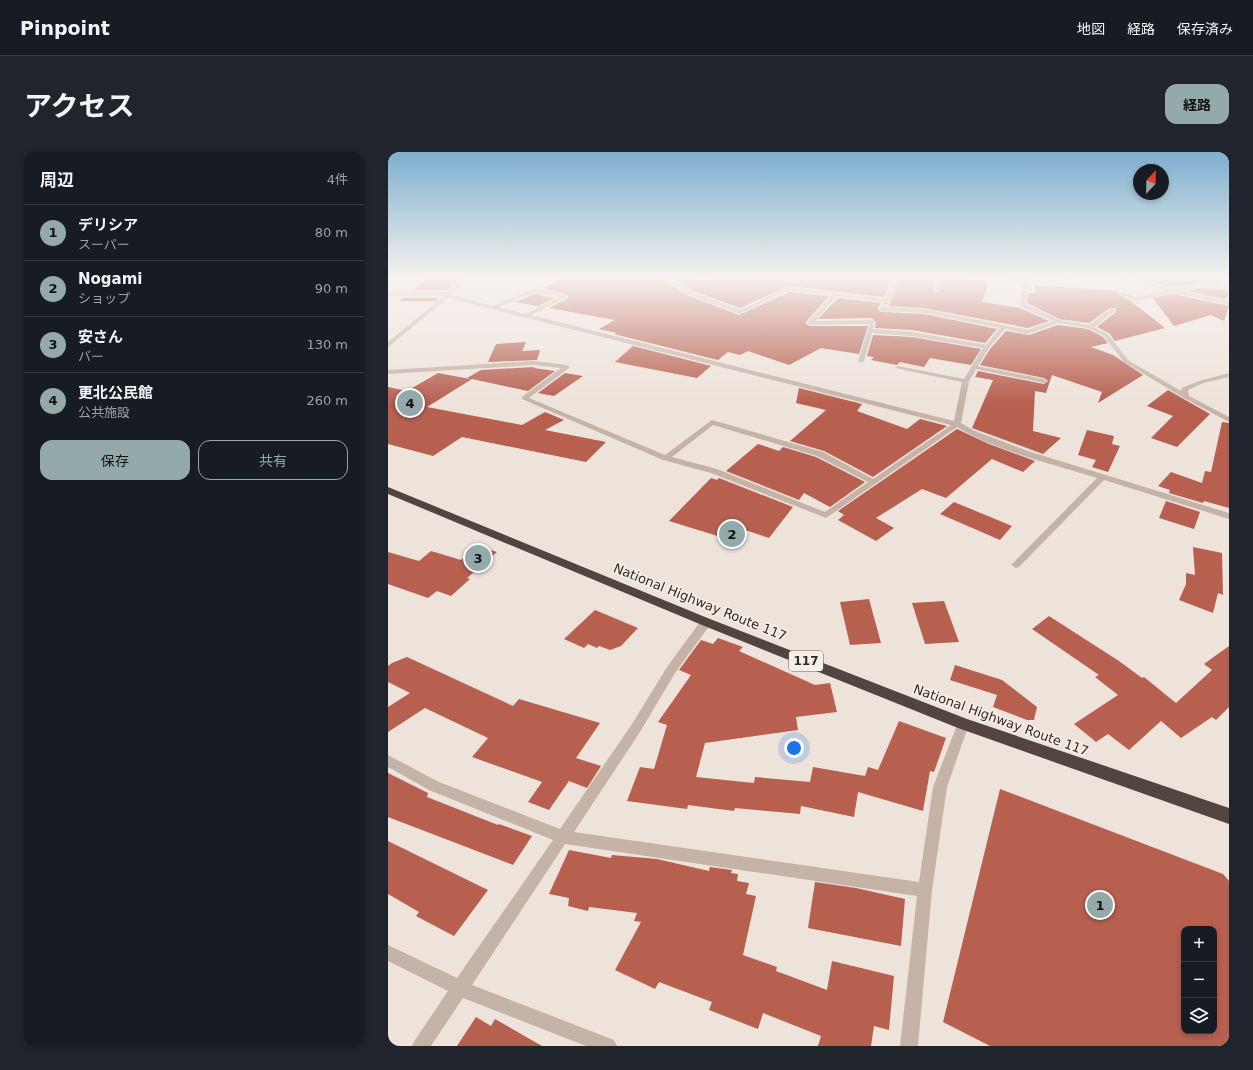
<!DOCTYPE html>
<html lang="ja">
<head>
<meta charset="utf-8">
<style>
	:root { --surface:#171b24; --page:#20242c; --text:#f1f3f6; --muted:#9ea1a6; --line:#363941; --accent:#94a9aa }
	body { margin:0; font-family:"DejaVu Sans","Noto Sans JP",sans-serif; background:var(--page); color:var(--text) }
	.controls { position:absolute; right:12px; bottom:12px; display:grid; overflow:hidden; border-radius:8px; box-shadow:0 2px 6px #0003 }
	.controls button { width:36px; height:36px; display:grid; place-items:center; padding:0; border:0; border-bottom:1px solid var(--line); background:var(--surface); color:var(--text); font:20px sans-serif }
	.compass { position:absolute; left:745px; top:12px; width:36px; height:36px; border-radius:50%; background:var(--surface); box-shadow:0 2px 6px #0003; rotate:22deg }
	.you { position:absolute; left:406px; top:596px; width:14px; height:14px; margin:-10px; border:3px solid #fff; border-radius:50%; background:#1a73e8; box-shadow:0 0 0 6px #1a73e833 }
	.badge { display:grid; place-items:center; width:26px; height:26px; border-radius:50%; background:var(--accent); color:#111; font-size:13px; font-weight:700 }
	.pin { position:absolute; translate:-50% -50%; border:2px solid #fff; box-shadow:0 1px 4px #0006 }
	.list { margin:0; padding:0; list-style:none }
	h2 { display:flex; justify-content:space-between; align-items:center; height:52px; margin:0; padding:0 16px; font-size:17px }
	h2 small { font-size:13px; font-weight:400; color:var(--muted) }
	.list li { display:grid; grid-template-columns:26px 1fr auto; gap:12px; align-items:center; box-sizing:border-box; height:56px; padding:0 16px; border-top:1px solid var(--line) }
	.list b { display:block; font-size:15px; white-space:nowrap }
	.list p { margin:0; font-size:13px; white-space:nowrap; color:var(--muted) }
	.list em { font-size:13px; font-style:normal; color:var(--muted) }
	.actions { display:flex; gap:8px; padding:12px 16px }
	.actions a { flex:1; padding:9px 0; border:1px solid var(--accent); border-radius:12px; text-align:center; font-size:14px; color:var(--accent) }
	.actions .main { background:var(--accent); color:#111 }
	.icon { flex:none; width:22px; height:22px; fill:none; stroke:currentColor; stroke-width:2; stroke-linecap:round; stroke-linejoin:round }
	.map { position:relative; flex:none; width:841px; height:894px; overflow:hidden; border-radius:12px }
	header { display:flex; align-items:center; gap:24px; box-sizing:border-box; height:56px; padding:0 20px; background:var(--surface); border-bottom:1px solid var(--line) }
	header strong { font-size:19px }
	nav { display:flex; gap:22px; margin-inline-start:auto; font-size:14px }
	.intro { display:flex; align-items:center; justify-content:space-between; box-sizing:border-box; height:96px; padding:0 24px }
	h1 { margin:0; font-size:28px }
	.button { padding:10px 18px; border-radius:12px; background:var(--accent); color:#111; font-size:14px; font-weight:700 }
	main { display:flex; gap:24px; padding:0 24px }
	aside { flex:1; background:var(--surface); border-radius:12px; box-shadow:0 2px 6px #0003 }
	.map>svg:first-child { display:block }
</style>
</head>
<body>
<header>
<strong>Pinpoint</strong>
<nav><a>地図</a><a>経路</a><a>保存済み</a></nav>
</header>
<div class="intro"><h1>アクセス</h1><a class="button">経路</a></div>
<main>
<aside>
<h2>周辺<small>4件</small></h2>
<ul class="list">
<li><span class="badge">1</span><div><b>デリシア</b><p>スーパー</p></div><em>80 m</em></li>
<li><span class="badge">2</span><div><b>Nogami</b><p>ショップ</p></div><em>90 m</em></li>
<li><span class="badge">3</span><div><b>安さん</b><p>バー</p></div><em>130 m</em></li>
<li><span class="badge">4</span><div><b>更北公民館</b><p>公共施設</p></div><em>260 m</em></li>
</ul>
<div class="actions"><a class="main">保存</a><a>共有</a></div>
</aside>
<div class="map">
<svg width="841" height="894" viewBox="0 0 841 894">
	<rect width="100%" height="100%" fill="#eee3db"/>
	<path fill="#b76050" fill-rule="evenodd" d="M 176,126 L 268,126 L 275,127 L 294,141 L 351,163 L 401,140 L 441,144 L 418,170 L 418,172 L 422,174 L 480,174 L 471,202 L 433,196 L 401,213 L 360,199 L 352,203 L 340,200 L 330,208 L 226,182 L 229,181 L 211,177 L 227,168 L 161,156 L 180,146 L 180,143 L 154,136 Z
		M 295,126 L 304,126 L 311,129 L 316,128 L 321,130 L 329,126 L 504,126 L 496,145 L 400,134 L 352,156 L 300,137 L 287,128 Z
		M 511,126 L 548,126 L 545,138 L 548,141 L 553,138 L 555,126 L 601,129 L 594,150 L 632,156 L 661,169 L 640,176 L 536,156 L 500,154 L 503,149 Z
		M 750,126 L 833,126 L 835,129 L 834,132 L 811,131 L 785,135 L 752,128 Z
		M 40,127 L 71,127 L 59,138 L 25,138 Z
		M 646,133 L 729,139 L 731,140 L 730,143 L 740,147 L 777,176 L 727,189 L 721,181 L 709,175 L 728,160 L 728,156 L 722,156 L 701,171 L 671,167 L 639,151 L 640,141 L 648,141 Z
		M 811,136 L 839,138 L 841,143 L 837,147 L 799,139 Z
		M 147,142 L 167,146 L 150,154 L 127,150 Z
		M 785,142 L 841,154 L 836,169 L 823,163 L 786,174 L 765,146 Z
		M 16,146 L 51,146 L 47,149 L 11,149 Z
		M 450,146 L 493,151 L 489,157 L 493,160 L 536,162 L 609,177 L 597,191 L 524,178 L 487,176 L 488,170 L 484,166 L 430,167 Z
		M 670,173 L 700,177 L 715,185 L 720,191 L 703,195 L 725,203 L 755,223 L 710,251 L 714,240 L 664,223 L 658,241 L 647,239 L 645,279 L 673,286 L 655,302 L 584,276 L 605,228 L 587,225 L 590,219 L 656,232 L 660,229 L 656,226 L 592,213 L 602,197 L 618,179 L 641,183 Z
		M 485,183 L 524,185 L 593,197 L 583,213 L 542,206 L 536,215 L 512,210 L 509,213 L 483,208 L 486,205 L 479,204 Z
		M 138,190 L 134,199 L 152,198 L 149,208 L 100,210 L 108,192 Z
		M 245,194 L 323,214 L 309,226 L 227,210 Z
		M 146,215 L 146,216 L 167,219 L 140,239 L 84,227 L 39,255 L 134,273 L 157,260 L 176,268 L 157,278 L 218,290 L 198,310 L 74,285 L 45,304 L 0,292 L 0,235 L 19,239 L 50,221 L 82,227 L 79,226 L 93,218 Z
		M 177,221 L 195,224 L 166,244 L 150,241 Z
		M 411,236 L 474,252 L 469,259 L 519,277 L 532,267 L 559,274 L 485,325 L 436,299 L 402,289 L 438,258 L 408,251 Z
		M 780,238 L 822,262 L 789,295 L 763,286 L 785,264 L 759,254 Z
		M 834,270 L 841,271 L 841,356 L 816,349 L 815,351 L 781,341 L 782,338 L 770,334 L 783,320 L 814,331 L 817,319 L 823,320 Z
		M 569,277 L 601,292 L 647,309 L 635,320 L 604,307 L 558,346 L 534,337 L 488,366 L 506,376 L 488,389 L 450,368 L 456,363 L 450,359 Z
		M 699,278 L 726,284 L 724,292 L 732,294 L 720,320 L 704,315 L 708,308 L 690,303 Z
		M 370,292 L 391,299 L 395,295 L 428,305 L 477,330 L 442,355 L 416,341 L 411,348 L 338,319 Z
		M 323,326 L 329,328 L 331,326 L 405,355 L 381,386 L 357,378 L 349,390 L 281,369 Z
		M 778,349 L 812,360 L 806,377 L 771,366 Z
		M 566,350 L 624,374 L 612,388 L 552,362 Z
		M 89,394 L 109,400 L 79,426 L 82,427 L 63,444 L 49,439 L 40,446 L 0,432 L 0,400 L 31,409 L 43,399 L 73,408 Z
		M 805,395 L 834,401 L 835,443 L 830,441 L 825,461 L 791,448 L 798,432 L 798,421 L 807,423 Z
		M 481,447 L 493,491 L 462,493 L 452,450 Z
		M 556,449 L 571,490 L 537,492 L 524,451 Z
		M 207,458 L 250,476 L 233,494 L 222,498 L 211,494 L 209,496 L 200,492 L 196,496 L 176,487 Z
		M 661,464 L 731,509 L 754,526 L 756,525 L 788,551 L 824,518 L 816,512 L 841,494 L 841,555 L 828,568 L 824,565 L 793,586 L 773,569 L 741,598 L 720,582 L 708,590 L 686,572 L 730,543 L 707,525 L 711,523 L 644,477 Z
		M 330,486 L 355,495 L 351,499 L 427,533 L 442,531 L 449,560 L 408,565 L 410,578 L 317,591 L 308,625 L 366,631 L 367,625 L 422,630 L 425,615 L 477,624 L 480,615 L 490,618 L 511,569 L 558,586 L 546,620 L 542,619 L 535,659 L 470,640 L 466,665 L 413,654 L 412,662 L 347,656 L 346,659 L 300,653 L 299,657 L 239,649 L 252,615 L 266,617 L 279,573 L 270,570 L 303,523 L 291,518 L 313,488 L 325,492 Z
		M 19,505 L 125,554 L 131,547 L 212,571 L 188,606 L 213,614 L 199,636 L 181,629 L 161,658 L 140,650 L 154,630 L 84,605 L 100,586 L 37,556 L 0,580 L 0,555 L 22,541 L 0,530 L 0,514 L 4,511 Z
		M 567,513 L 614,528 L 649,555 L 646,568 L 639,568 L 605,555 L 609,543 L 562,528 Z
		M 0,621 L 40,641 L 39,645 L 110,673 L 111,672 L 144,684 L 125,713 L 0,665 Z
		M 612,637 L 835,722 L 841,729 L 841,894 L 602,894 L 555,870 ZM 796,777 L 826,777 L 826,879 L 796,879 Z
		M 0,689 L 100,738 L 66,784 L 28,764 L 31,760 L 0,742 Z
		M 181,698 L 223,706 L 224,703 L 269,707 L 321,719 L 322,715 L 344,718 L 343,721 L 350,722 L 349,729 L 361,731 L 358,742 L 368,744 L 355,803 L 389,815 L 388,819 L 439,838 L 444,809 L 506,824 L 501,878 L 486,874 L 483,894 L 430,894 L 433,884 L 375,861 L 370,877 L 321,858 L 324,850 L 271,830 L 267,837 L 227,818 L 253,770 L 246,769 L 249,761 L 201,755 L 200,759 L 180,754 L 181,746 L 161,742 Z
		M 427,730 L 468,736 L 517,747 L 513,794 L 420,776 Z
		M 88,865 L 103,874 L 107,867 L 154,894 L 69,894 Z"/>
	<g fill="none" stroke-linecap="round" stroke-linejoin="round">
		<path fill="#c5b3a8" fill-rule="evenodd" d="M 74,126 L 79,126 L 63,143 L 105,154 L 147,136 L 179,143 L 179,145 L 143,163 L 566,269 L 574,230 L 507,216 L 510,214 L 576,227 L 595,196 L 524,184 L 484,181 L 476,209 L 473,211 L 470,209 L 482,172 L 422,173 L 419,171 L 444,143 L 401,138 L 352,162 L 295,140 L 276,126 L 281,126 L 299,138 L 352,158 L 400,135 L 497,147 L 506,126 L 510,126 L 502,149 L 498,154 L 493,153 L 496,150 L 449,144 L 427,169 L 484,168 L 487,170 L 484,172 L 486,173 L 485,177 L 524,180 L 598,193 L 612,176 L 536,161 L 493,159 L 490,157 L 493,155 L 536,157 L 640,178 L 665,169 L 632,154 L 635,129 L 597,126 L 664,128 L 703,126 L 664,130 L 640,129 L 637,152 L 671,168 L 701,173 L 723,157 L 727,157 L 727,159 L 706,175 L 720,182 L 740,208 L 793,239 L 794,236 L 811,229 L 841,221 L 841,225 L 815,231 L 800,238 L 801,244 L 841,265 L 841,270 L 796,246 L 736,210 L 716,184 L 700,176 L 670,171 L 640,182 L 617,177 L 601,196 L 590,214 L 656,227 L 659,229 L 656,231 L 588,217 L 581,229 L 573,271 L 587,279 L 640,299 L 841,361 L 841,367 L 716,328 L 631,415 L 628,416 L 623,413 L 625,411 L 709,326 C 665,312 608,299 569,275 L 438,366 L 323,321 L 275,308 L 134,247 L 134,245 L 173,216 L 146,213 L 0,222 L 0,218 L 146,209 L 179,213 L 181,214 L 181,216 L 141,246 L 277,303 L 324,268 L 435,300 L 485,327 L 563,273 L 60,146 L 0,195 L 0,190 L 56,144 L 0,144 L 0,140 L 60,140 ZM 147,140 L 172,145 L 137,162 L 110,155 ZM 325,273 L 429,304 L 480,330 L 437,360 L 329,317 L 284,305 Z
			M 550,126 L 554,126 L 552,138 L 549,140 L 546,138 Z
			M 726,126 L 735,126 L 785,137 L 811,132 L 835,134 L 837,126 L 841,126 L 839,137 L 811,134 L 792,139 L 841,149 L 841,153 L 785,140 L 748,149 L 731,142 L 734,140 L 748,145 L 779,139 Z
			M 318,466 L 322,467 L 323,470 L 322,473 L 287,521 L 252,580 L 186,680 L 531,730 L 545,635 L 571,568 L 575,567 L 579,568 L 581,572 L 559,635 L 544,738 L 530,894 L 512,894 L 529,744 L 177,692 L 84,833 L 226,888 L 229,894 L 198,894 L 75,846 L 43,894 L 24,894 L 27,888 L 60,839 L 0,809 L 0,793 L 69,826 L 165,688 L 41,638 L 0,615 L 0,603 L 51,630 L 172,677 L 244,572 L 279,515 L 314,467 Z"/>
		<path fill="#524440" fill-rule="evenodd" d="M 0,335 L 322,467 L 579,567 L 841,656 L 841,672 L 570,576 L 314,473 L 0,342 Z"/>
	</g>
	<linearGradient id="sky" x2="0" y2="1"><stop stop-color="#7dafce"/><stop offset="0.5" stop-color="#f7f2ef"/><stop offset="1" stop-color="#f7f2ef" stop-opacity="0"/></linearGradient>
	<rect width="841" height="251" fill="url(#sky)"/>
	<g text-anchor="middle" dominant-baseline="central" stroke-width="3.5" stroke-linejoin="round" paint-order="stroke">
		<rect fill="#f6eee6" stroke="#6d6560" stroke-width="1" x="401" y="499" width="34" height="20" rx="3"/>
		<g font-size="12" font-weight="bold" fill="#322a27">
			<text x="418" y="509">117</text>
		</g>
		<g font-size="13" fill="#322a27" stroke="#f6eee6">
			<text transform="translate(312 450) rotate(22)">National Highway Route 117</text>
			<text transform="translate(613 568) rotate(20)">National Highway Route 117</text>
		</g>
	</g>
</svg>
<div class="controls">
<button>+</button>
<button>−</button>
<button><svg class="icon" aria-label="layers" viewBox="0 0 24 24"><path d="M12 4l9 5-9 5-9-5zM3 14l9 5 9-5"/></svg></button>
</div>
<svg class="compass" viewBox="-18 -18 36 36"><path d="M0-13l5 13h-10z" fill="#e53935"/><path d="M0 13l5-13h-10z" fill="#9ea1a6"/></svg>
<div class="you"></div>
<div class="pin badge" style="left:712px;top:753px">1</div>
<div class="pin badge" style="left:344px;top:382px">2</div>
<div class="pin badge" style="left:90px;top:406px">3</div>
<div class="pin badge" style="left:22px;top:251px">4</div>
</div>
</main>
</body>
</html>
